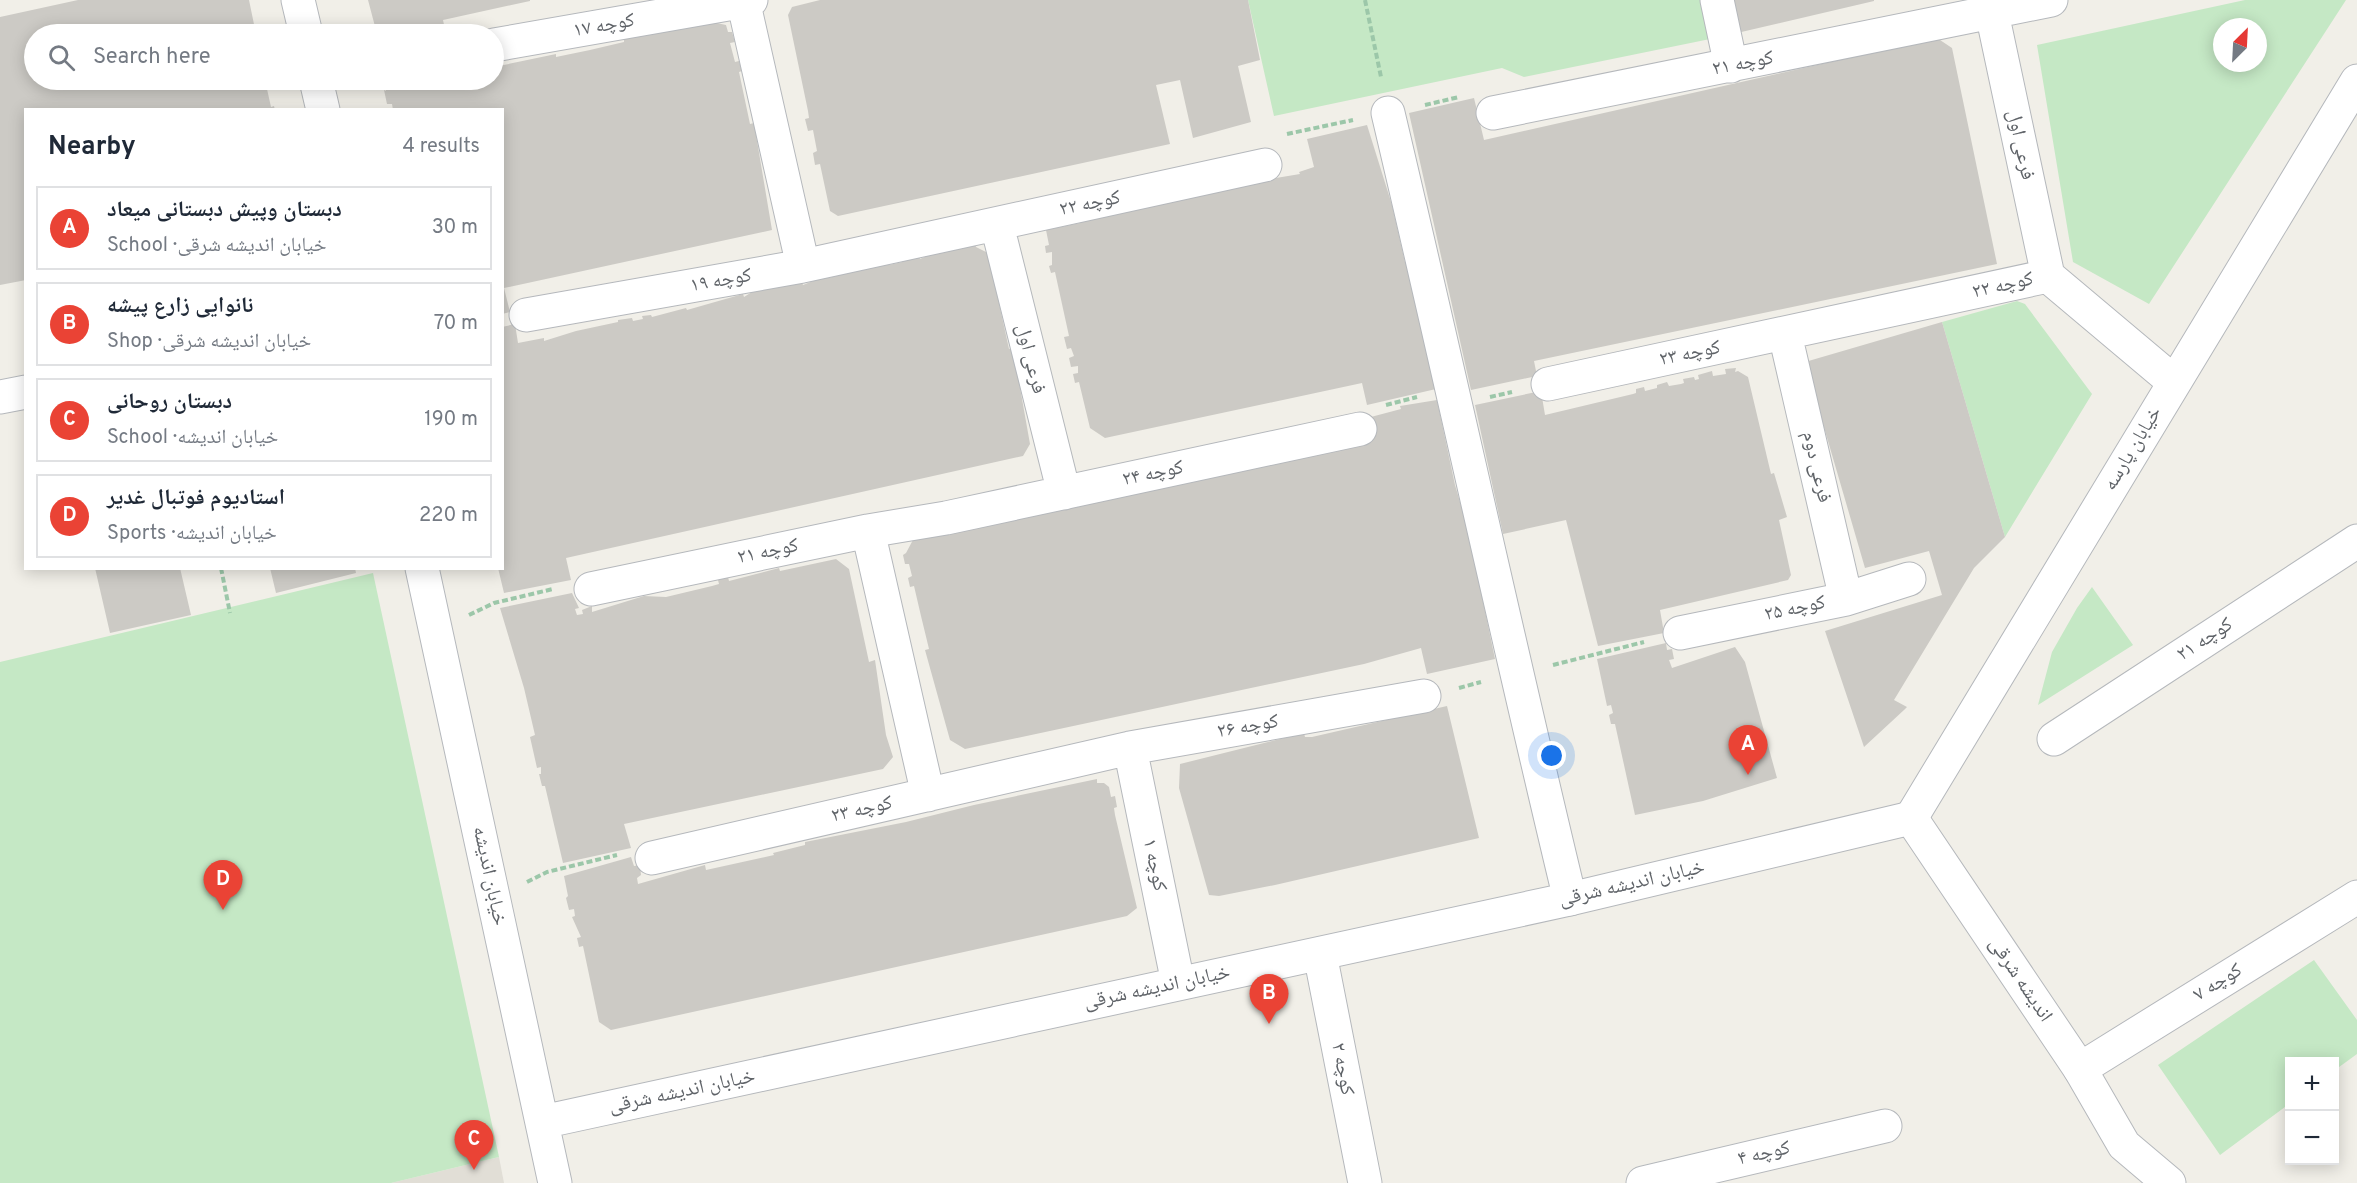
<!DOCTYPE html>
<html lang="en">
<head>
<meta charset="utf-8">
<style>
	:root { --surface:#fff; --page:#f6f6f7; --text:#1f2937; --muted:#747a83; --line:#e0e1e3; --accent:#ea4335 }
	body { margin:0; font-family:Overpass,"Noto Naskh Arabic",sans-serif; background:var(--page); color:var(--text) }
	.controls { position:absolute; right:18px; bottom:18px; display:grid; overflow:hidden; border-radius:0px; box-shadow:0 3px 15px #0003 }
	.controls button { width:54px; height:54px; display:grid; place-items:center; padding:0; border:0; border-bottom:2px solid var(--line); background:var(--surface); color:var(--text); font:30px sans-serif }
	.compass { position:absolute; left:2213px; top:18px; width:54px; height:54px; border-radius:50%; background:var(--surface); box-shadow:0 3px 15px #0003; rotate:24deg }
	.you { position:absolute; left:1552px; top:756px; width:21px; height:21px; margin:-15px; border:4px solid #fff; border-radius:50%; background:#1a73e8; box-shadow:0 0 0 9px #1a73e833 }
	.badge { display:grid; place-items:center; width:39px; height:39px; border-radius:50%; background:var(--accent); color:#fff; font-size:20px; font-weight:700 }
	.pin { position:absolute; translate:-50% -50px; filter:drop-shadow(0 2px 3px #0008) }
	.pin::after { content:''; position:absolute; top:32px; width:21px; height:18px; background:inherit; clip-path:polygon(0 0,100% 0,50% 100%) }
	.list { margin:0; padding:0; list-style:none }
	h2 { display:flex; justify-content:space-between; align-items:center; height:78px; margin:0; padding:0 24px; font-size:26px }
	h2 small { font-size:20px; font-weight:400; color:var(--muted) }
	.list li { display:grid; grid-template-columns:39px 1fr auto; gap:18px; align-items:center; box-sizing:border-box; height:84px; margin:0 12px 12px; padding:0 12px; border:2px solid var(--line); border-radius:0px }
	.list b { display:block; font-size:22px; white-space:nowrap }
	.list p { margin:0; font-size:20px; white-space:nowrap; color:var(--muted) }
	.list em { font-size:20px; font-style:normal; color:var(--muted) }
	.icon { flex:none; width:33px; height:33px; fill:none; stroke:currentColor; stroke-width:2; stroke-linecap:round; stroke-linejoin:round }
	.map { position:relative; flex:none; width:2357px; height:1183px; overflow:hidden }
	.search { position:absolute; background:var(--surface); box-shadow:0 3px 15px #0003; left:24px; top:24px; width:480px; height:66px; display:flex; align-items:center; gap:15px; box-sizing:border-box; padding:0 21px; border-radius:33px; color:var(--muted); font-size:22px }
	.panel { position:absolute; background:var(--surface); box-shadow:0 3px 15px #0003; left:24px; top:108px; width:480px; height:462px; border-radius:0px }
	.map>svg:first-child { display:block }
</style>
</head>
<body>
<div class="map">
<svg width="2357" height="1183" viewBox="0 0 2357 1183">
	<rect width="100%" height="100%" fill="#f1efe8"/>
	<path fill="#e1ded6" d="M 499,1157 L 504,1183 L 391,1183 Z"/>
	<path fill="#c5e8c5" fill-rule="evenodd" d="M 1248,0 L 1706,0 L 1715,38 L 1524,77 L 1502,68 L 1274,116 Z
		M 2245,0 L 2346,0 L 2149,304 L 2073,262 L 2037,45 ZM 2222,27 L 2258,27 L 2258,63 L 2222,63 Z
		M 2017,301 L 2025,304 L 2092,394 L 2005,537 L 1942,322 Z
		M 373,573 L 499,1157 L 391,1183 L 0,1183 L 0,662 Z
		M 2092,587 L 2133,645 L 2038,705 L 2052,652 L 2077,608 Z
		M 2314,960 L 2357,1020 L 2357,1054 L 2335,1070 L 2334,1062 L 2290,1062 L 2289,1104 L 2220,1155 L 2158,1065 Z"/>
	<path fill="#cccac5" d="M 78,0 L 249,0 L 256,34 L 34,34 L 34,80 L 265,80 L 271,107 L 274,106 L 275,110 L 26,110 L 26,280 L 0,285 L 0,17 Z
		M 368,0 L 530,0 L 530,1 L 443,20 L 446,34 L 377,34 Z
		M 820,0 L 1248,0 L 1260,60 L 1238,66 L 1251,122 L 1193,138 L 1180,80 L 1156,85 L 1170,144 L 838,216 L 830,211 L 820,164 L 815,165 L 813,153 L 817,151 L 813,130 L 808,131 L 805,119 L 809,118 L 808,111 L 788,15 L 792,7 Z
		M 1729,0 L 1874,0 L 1874,1 L 1737,33 Z
		M 712,22 L 726,25 L 728,32 L 732,32 L 735,42 L 730,43 L 735,62 L 739,61 L 742,71 L 739,72 L 750,124 L 754,123 L 772,230 L 504,288 L 510,312 L 502,314 L 502,110 L 393,110 L 392,104 L 387,104 L 384,90 L 386,91 L 384,80 L 494,80 L 494,67 L 556,54 L 556,57 L 590,50 L 624,42 L 624,37 Z
		M 1937,38 L 1952,48 L 1997,264 L 1534,361 L 1537,376 L 1471,390 L 1409,113 L 1474,98 L 1484,140 Z
		M 1367,125 L 1392,205 L 1405,262 L 1409,261 L 1436,389 L 1367,405 L 1362,383 L 1105,438 L 1090,428 L 1079,382 L 1075,383 L 1073,374 L 1078,373 L 1078,366 L 1071,367 L 1069,358 L 1074,356 L 1071,348 L 1067,349 L 1064,337 L 1069,336 L 1055,272 L 1051,273 L 1049,266 L 1052,265 L 1052,252 L 1046,253 L 1045,246 L 1049,245 L 1046,230 L 1080,223 L 1079,218 L 1247,183 L 1300,174 L 1299,172 L 1314,167 L 1307,139 Z
		M 975,243 L 976,247 L 988,253 L 1009,349 L 1013,348 L 1030,444 L 1023,456 L 566,558 L 571,580 L 504,593 L 498,568 L 502,568 L 502,327 L 515,324 L 518,343 L 544,338 L 544,341 L 576,331 L 618,322 L 618,320 L 632,318 L 633,321 L 643,319 L 642,316 L 651,315 L 652,317 L 686,308 L 687,310 L 743,294 L 744,297 L 752,292 L 802,282 L 803,285 L 828,275 L 828,278 L 888,263 L 889,265 L 902,262 L 901,258 L 919,254 L 920,259 L 927,256 L 927,253 Z
		M 1942,322 L 2005,537 L 1974,568 L 1894,700 L 1907,707 L 1904,710 L 1864,747 L 1825,631 L 1942,595 L 1929,551 L 1865,568 L 1805,362 Z
		M 1736,368 L 1735,372 L 1738,371 L 1748,377 L 1771,474 L 1774,473 L 1787,517 L 1779,520 L 1791,575 L 1788,580 L 1660,610 L 1664,633 L 1598,646 L 1566,520 L 1503,534 L 1475,405 L 1541,391 L 1545,415 L 1633,394 L 1636,393 L 1636,389 L 1644,387 L 1645,391 L 1657,388 L 1657,385 L 1667,382 L 1669,386 L 1681,384 L 1684,383 L 1683,379 L 1694,377 L 1695,380 L 1699,379 L 1698,375 L 1712,371 L 1713,376 L 1726,374 L 1725,369 Z
		M 1437,400 L 1455,485 L 1468,529 L 1495,659 L 1427,674 L 1421,648 L 1364,664 L 965,749 L 950,740 L 925,650 L 929,649 L 921,616 L 914,586 L 910,587 L 908,578 L 912,576 L 909,564 L 905,564 L 903,555 L 906,553 L 914,538 L 1401,409 L 1400,406 Z
		M 836,559 L 849,569 L 869,662 L 875,660 L 886,735 L 893,757 L 883,769 L 624,824 L 631,848 L 563,863 L 545,786 L 542,786 L 539,774 L 541,774 L 541,767 L 537,768 L 530,737 L 535,735 L 524,688 L 500,608 L 572,593 L 579,608 L 575,609 L 577,615 L 583,614 L 582,610 L 592,606 L 592,612 L 644,596 L 666,597 L 712,586 L 719,584 L 718,580 L 728,577 L 729,581 L 779,568 L 780,571 Z
		M 95,568 L 180,568 L 191,615 L 110,633 Z
		M 270,568 L 355,568 L 356,573 L 276,593 Z
		M 1666,643 L 1667,650 L 1672,649 L 1674,659 L 1669,660 L 1672,668 L 1735,647 L 1745,662 L 1777,778 L 1703,801 L 1635,815 L 1615,724 L 1611,724 L 1609,715 L 1613,713 L 1611,705 L 1607,706 L 1597,659 Z
		M 1447,706 L 1479,838 L 1275,885 L 1219,896 L 1209,895 L 1179,788 L 1180,764 L 1304,733 L 1305,737 L 1312,737 Z
		M 1097,779 L 1097,783 L 1104,783 L 1109,787 L 1111,797 L 1115,796 L 1117,807 L 1114,808 L 1115,815 L 1137,908 L 1127,916 L 611,1030 L 599,1022 L 583,946 L 579,947 L 577,938 L 581,937 L 572,917 L 575,916 L 574,909 L 569,910 L 566,898 L 568,896 L 564,876 L 631,857 L 634,866 L 640,865 L 641,875 L 637,878 L 638,884 L 705,865 L 706,870 L 774,855 L 773,853 L 805,845 L 805,842 L 906,822 L 974,805 Z"/>
	<g fill="none" stroke-linecap="round" stroke-linejoin="round">
		<g stroke="#b5b8bc" stroke-width="35">
			<path id="minor" d="M 743,0 L 803,266
				M 1717,0 L 1731,66
				M 1992,13 L 2048,276
				M 494,45 L 751,0
				M 1388,113 C 1450,375 1507,638 1570,899
				M 1493,113 L 2051,0
				M 997,225 L 1064,493
				M 526,315 L 803,266 L 1265,165
				M 1785,334 L 1846,599
				M 1548,384 L 2048,276 L 2174,382
				M 0,397 L 26,392
				M 868,531 L 928,795
				M 591,589 L 868,531 L 946,518 L 1360,429
				M 1680,633 L 1846,599 L 1909,579
				M 2054,739 L 2357,541
				M 1130,748 L 1178,983
				M 1911,818 L 2357,81
				M 652,858 L 1130,748 L 1424,696
				M 1320,954 L 1365,1183
				M 2080,1069 L 2357,897
				M 1643,1183 L 1885,1126"/>
		</g>
		<g stroke="#b5b8bc" stroke-width="35">
			<path id="tertiary" d="M 298,0 L 306,34
				M 316,80 L 323,110
				M 422,568 L 555,1183
				M 542,1122 L 1570,899 L 1911,818 L 2080,1069 L 2124,1145 L 2169,1183"/>
		</g>
		<path stroke="#9cc7a9" stroke-width="4" stroke-dasharray="6 3" stroke-linecap="butt" d="M 1365,0 L 1381,77
			M 1425,105 L 1459,97
			M 1287,134 L 1353,120
			M 1490,397 L 1512,392
			M 1386,405 L 1417,397
			M 221,568 L 230,613
			M 469,615 L 494,603 L 553,589
			M 1553,665 L 1644,642
			M 1459,688 L 1481,682
			M 527,882 L 547,872 L 617,855"/>
		<use href="#minor" stroke="#fff" stroke-width="33"/>
		<use href="#tertiary" stroke="#fff" stroke-width="33"/>
	</g>
	<g text-anchor="middle" dominant-baseline="central" stroke-width="4.5" stroke-linejoin="round" paint-order="stroke">
		<g font-size="20" fill="#5f6368" stroke="#fff">
			<text transform="translate(604 26) rotate(-10)">کوچه ۱۷</text>
			<text transform="translate(1743 64) rotate(-11)">کوچه ۲۱</text>
			<text transform="translate(2020 145) rotate(78)">فرعی اول</text>
			<text transform="translate(1090 204) rotate(-12)">کوچه ۲۲</text>
			<text transform="translate(721 281) rotate(-10)">کوچه ۱۹</text>
			<text transform="translate(2003 286) rotate(-13)">کوچه ۲۲</text>
			<text transform="translate(1690 354) rotate(-12)">کوچه ۲۳</text>
			<text transform="translate(1030 359) rotate(76)">فرعی اول</text>
			<text transform="translate(2133 449) rotate(-59)">خیابان پارسه</text>
			<text transform="translate(1816 467) rotate(77)">فرعی دوم</text>
			<text transform="translate(1153 474) rotate(-12)">کوچه ۲۴</text>
			<text transform="translate(768 552) rotate(-12)">کوچه ۲۱</text>
			<text transform="translate(1795 609) rotate(-12)">کوچه ۲۵</text>
			<text transform="translate(2205 640) rotate(-33)">کوچه ۲۱</text>
			<text transform="translate(1248 727) rotate(-10)">کوچه ۲۶</text>
			<text transform="translate(862 810) rotate(-13)">کوچه ۲۳</text>
			<text transform="translate(1154 865) rotate(78)">کوچه ۱</text>
			<text transform="translate(489 876) rotate(78)">خیابان اندیشه</text>
			<text transform="translate(1632 884) rotate(-13)">خیابان اندیشه شرقی</text>
			<text transform="translate(2020 980) rotate(56)">اندیشه شرقی</text>
			<text transform="translate(2218 983) rotate(-32)">کوچه ۷</text>
			<text transform="translate(1157 988) rotate(-12)">خیابان اندیشه شرقی</text>
			<text transform="translate(1342 1069) rotate(79)">کوچه ۲</text>
			<text transform="translate(682 1092) rotate(-12)">خیابان اندیشه شرقی</text>
			<text transform="translate(1764 1154) rotate(-13)">کوچه ۴</text>
		</g>
	</g>
</svg>
<div class="controls">
<button>+</button>
<button>−</button>
</div>
<svg class="compass" viewBox="-18 -18 36 36"><path d="M0-13l5 13h-10z" fill="#e53935"/><path d="M0 13l5-13h-10z" fill="#747a83"/></svg>
<div class="you"></div>
<div class="pin badge" style="left:1748px;top:775px">A</div>
<div class="pin badge" style="left:1269px;top:1024px">B</div>
<div class="pin badge" style="left:474px;top:1170px">C</div>
<div class="pin badge" style="left:223px;top:910px">D</div>
<div class="search"><svg class="icon" aria-label="search" viewBox="0 0 24 24"><circle cx="10" cy="10" r="6"/><path d="M15 15l6 6"/></svg>Search here</div>
<section class="panel">
<h2>Nearby<small>4 results</small></h2>
<ul class="list">
<li><span class="badge">A</span><div><b>دبستان وپیش دبستانی میعاد</b><p>School · خیابان اندیشه شرقی</p></div><em>30 m</em></li>
<li><span class="badge">B</span><div><b>نانوایی زارع پیشه</b><p>Shop · خیابان اندیشه شرقی</p></div><em>70 m</em></li>
<li><span class="badge">C</span><div><b>دبستان روحانی</b><p>School · خیابان اندیشه</p></div><em>190 m</em></li>
<li><span class="badge">D</span><div><b>استادیوم فوتبال غدیر</b><p>Sports · خیابان اندیشه</p></div><em>220 m</em></li>
</ul>
</section>
</div>
</body>
</html>
